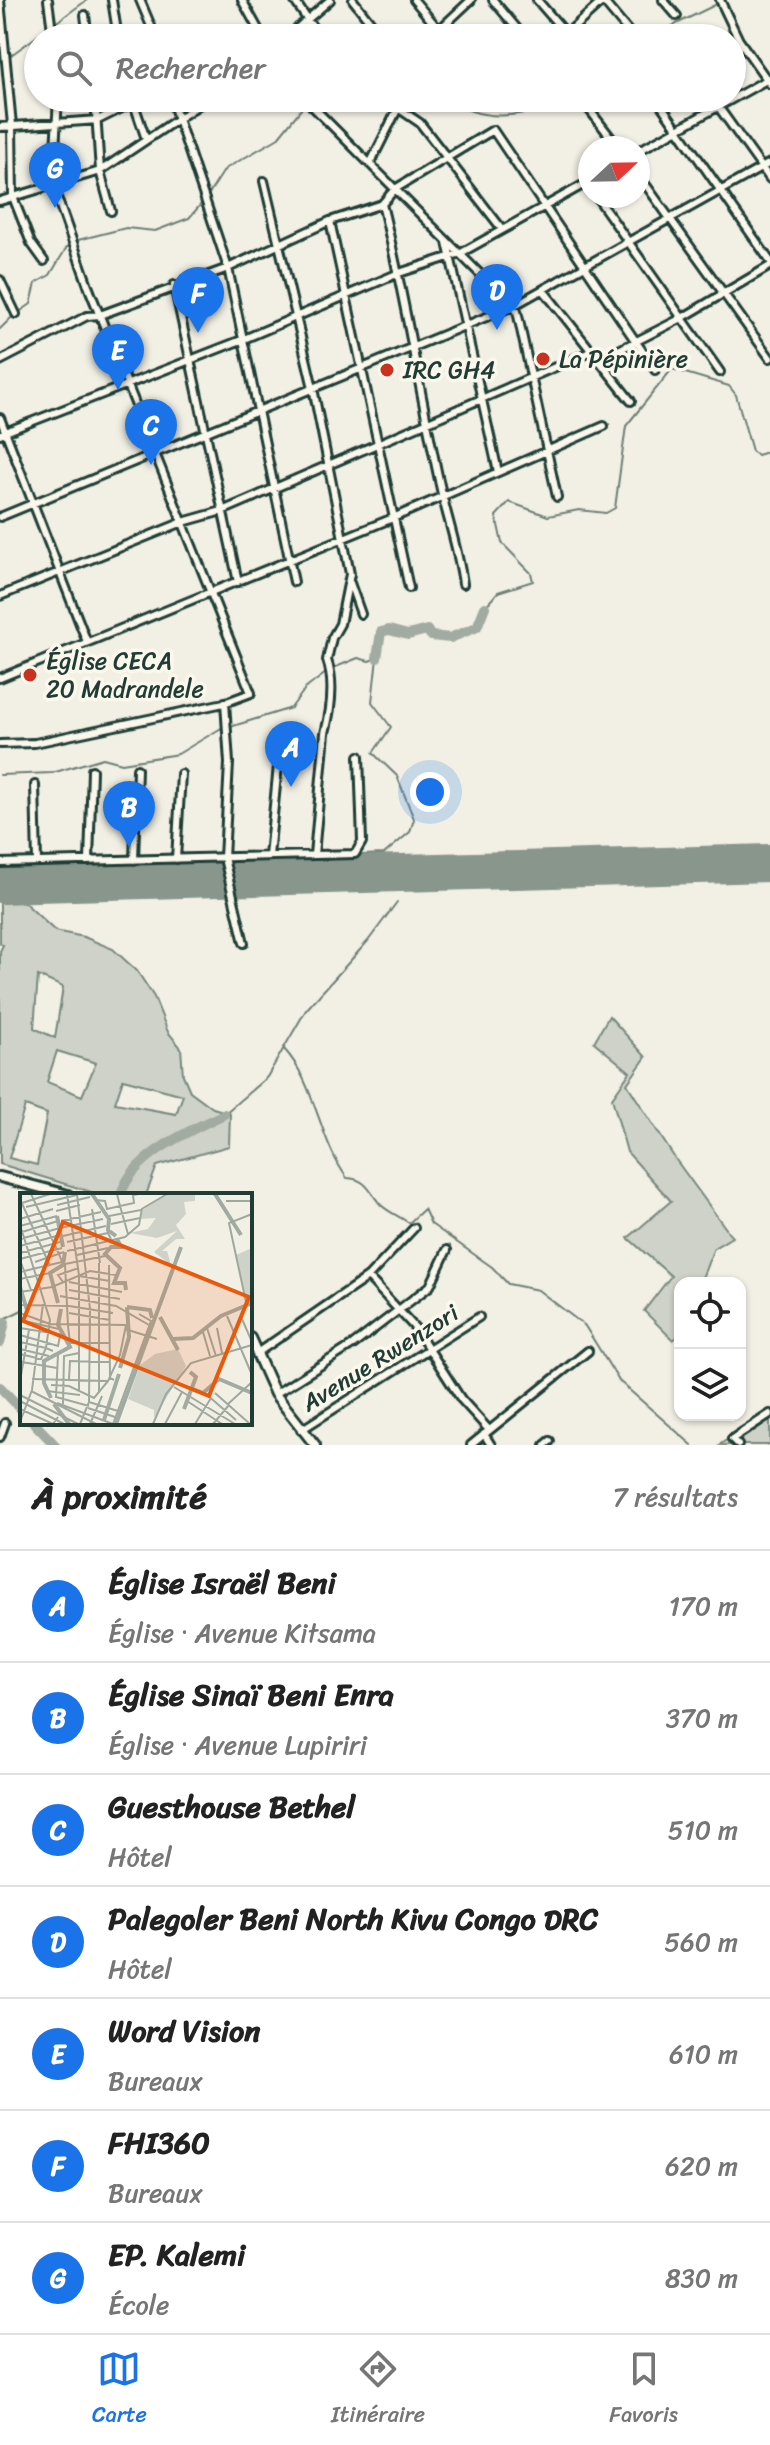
<!DOCTYPE html>
<html lang="fr">
<head>
<meta charset="utf-8">
<style>
	:root { --surface:#fff; --page:#f6f6f6; --text:#222; --muted:#767676; --line:#e0e0e0; --accent:#1a73e8 }
	body { margin:0; font-family:Sriracha,sans-serif; background:var(--page); color:var(--text) }
	.controls { position:absolute; right:24px; bottom:24px; display:grid; overflow:hidden; border-radius:16px; box-shadow:0 2px 6px #0004 }
	.controls button { width:72px; height:72px; display:grid; place-items:center; padding:0; border:0; border-bottom:2px solid var(--line); background:var(--surface); color:var(--text); font:40px sans-serif }
	.compass { position:absolute; left:578px; top:136px; width:72px; height:72px; border-radius:50%; background:var(--surface); box-shadow:0 2px 6px #0004; rotate:68deg }
	.you { position:absolute; left:430px; top:792px; width:28px; height:28px; margin:-20px; border:6px solid #fff; border-radius:50%; background:#1a73e8; box-shadow:0 0 0 12px #1a73e833 }
	.badge { display:grid; place-items:center; width:52px; height:52px; border-radius:50%; background:var(--accent); color:#fff; font-size:26px; font-weight:700 }
	.pin { position:absolute; translate:-50% -66px; filter:drop-shadow(0 2px 4px #0008) }
	.pin::after { content:''; position:absolute; top:42px; width:28px; height:24px; background:inherit; clip-path:polygon(0 0,100% 0,50% 100%) }
	.list { margin:0; padding:0; list-style:none }
	h2 { display:flex; justify-content:space-between; align-items:center; height:104px; margin:0; padding:0 32px; font-size:34px }
	h2 small { font-size:26px; font-weight:400; color:var(--muted) }
	.list li { display:grid; grid-template-columns:52px 1fr auto; gap:24px; align-items:center; box-sizing:border-box; height:112px; padding:0 32px; border-top:2px solid var(--line) }
	.list b { display:block; font-size:30px; white-space:nowrap }
	.list p { margin:0; font-size:26px; white-space:nowrap; color:var(--muted) }
	.list em { font-size:26px; font-style:normal; color:var(--muted) }
	.icon { flex:none; width:44px; height:44px; fill:none; stroke:currentColor; stroke-width:2; stroke-linecap:round; stroke-linejoin:round }
	.map { position:relative; flex:none; width:770px; height:1445px; overflow:hidden }
	.search { position:absolute; background:var(--surface); box-shadow:0 2px 6px #0004; left:24px; right:24px; top:24px; height:88px; display:flex; align-items:center; gap:20px; box-sizing:border-box; padding:0 28px; border-radius:44px; color:var(--muted); font-size:30px }
	.sheet { height:888px; background:var(--surface) }
	nav { display:flex; justify-content:space-around; align-items:center; box-sizing:border-box; height:112px; border-top:2px solid var(--line); background:var(--surface); font-size:22px; color:var(--muted) }
	nav a { display:grid; justify-items:center; gap:4px }
	nav .on { color:var(--accent) }
	.map>svg:first-child { display:block }
</style>
</head>
<body>
<div class="map">
<svg width="770" height="1445" viewBox="0 0 770 1445">
	<rect width="100%" height="100%" fill="#f2f0e5"/>
	<filter id="ink" filterUnits="userSpaceOnUse"><feTurbulence type="fractalNoise" baseFrequency=".0125" numOctaves="2"/><feDisplacementMap in="SourceGraphic" scale="16" xChannelSelector="R" yChannelSelector="G"/><feConvolveMatrix kernelMatrix="1 2 1 2 8 2 1 2 1" color-interpolation-filters="sRGB"/></filter>
	<g filter="url(#ink)">
		<path fill="#cfd2c8" stroke="#77887e" stroke-width="2" fill-rule="evenodd" d="M 24,902 L 55,931 L 84,937 L 113,949 L 137,971 L 154,997 L 168,1032 L 181,1048 L 183,1075 L 190,1091 L 213,1108 L 230,1113 L 229,1146 L 157,1166 L 146,1195 L 101,1195 L 0,1164 L 0,951 L 3,945 L 0,943 L 0,903 ZM 38,976 L 63,987 L 55,1038 L 34,1028 ZM 57,1051 L 96,1063 L 82,1096 L 47,1082 ZM 123,1079 L 183,1095 L 176,1114 L 115,1103 ZM 25,1106 L 47,1114 L 37,1165 L 9,1158 Z
			M 609,1016 L 646,1057 L 627,1084 L 676,1160 L 732,1237 L 714,1248 L 700,1283 L 680,1283 L 680,1335 L 673,1340 L 644,1311 L 671,1276 L 628,1238 L 671,1201 L 627,1152 L 612,1098 L 630,1072 L 594,1042 Z
			M 770,1411 L 770,1445 L 719,1445 Z"/>
		<g fill="none" stroke-linecap="round" stroke-linejoin="round">
			<path stroke="#6e7f75" stroke-width="2" d="M 648,38 L 719,3
				M 7,58 L 87,0
				M 449,98 C 483,128 532,112 572,103 L 573,98
				M 207,197 L 225,169 L 277,139 L 310,98
				M 18,313 L 31,304 L 36,283 L 50,275 L 70,242 L 126,228 L 155,231 L 189,218 L 203,202
				M 0,329 L 13,316
				M 485,607 L 498,592 L 533,581 L 531,573 L 502,543 L 496,516 L 509,502 L 548,516 L 579,510 L 606,513 L 615,508 L 626,426 L 672,369 L 729,386 L 736,395 L 752,451 L 757,455 L 770,451
				M 230,727 L 291,708 L 305,689 L 331,669 L 358,658 L 369,661 L 377,658 L 372,702 L 391,727 L 373,753 L 397,776 L 414,819 L 410,832 L 384,854 L 281,859
				M 0,775 L 52,773 L 103,758 L 122,763 L 178,754 L 223,727
				M 0,866 L 215,861
				M 284,1049 C 315,1082 319,1140 347,1178 C 368,1179 369,1192 381,1205 C 388,1212 401,1217 409,1223 L 424,1209 L 431,1224 L 492,1267 L 508,1284 L 538,1290 L 585,1326 L 619,1381 L 692,1445
				M 224,1114 L 267,1077 L 306,1010 L 368,941 L 397,902
				M 0,1321 L 22,1310"/>
			<path stroke="#a2aba1" stroke-width="10" d="M 377,658 L 381,632 L 389,630 L 408,635 L 427,630 L 431,636 L 450,638 L 477,627 L 485,607
				M 121,1195 C 131,1156 191,1130 224,1114
				M 0,1343 L 5,1322
				M 0,1387 L 22,1410
				M 34,1423 L 55,1445"/>
			<path stroke="#88968c" stroke-width="38" d="M 0,884 L 770,863"/>
			<g stroke="#1f3d34" stroke-width="12">
				<path id="minor" d="M 0,0 L 12,125 L 13,197 L 31,243 L 44,261
					M 48,0 L 53,38
					M 112,0 L 118,38
					M 140,0 L 156,38
					M 242,0 L 263,38
					M 294,0 L 320,38
					M 353,0 L 383,38
					M 414,0 L 446,38
					M 493,0 L 525,38
					M 537,0 L 570,38
					M 602,0 L 628,31
					M 663,0 L 677,16
					M 720,0 L 739,40 L 770,84
					M 85,15 L 88,38
					M 439,30 L 471,0
					M 140,38 L 155,36
					M 286,38 L 330,0
					M 562,38 L 604,0
					M 95,98 L 100,171 L 111,211
					M 132,98 L 146,139
					M 171,98 L 228,268 L 294,582
					M 304,98 L 517,311 L 557,497
					M 496,98 L 499,98
					M 656,98 L 770,261
					M 712,98 L 770,179
					M 585,104 L 619,148
					M 0,127 L 98,120 L 142,98
					M 638,151 L 770,78
					M 370,164 L 398,108 L 420,123 L 502,229
					M 638,174 L 770,358
					M 264,181 L 313,388 L 350,574 L 340,624 L 332,638 L 327,660 C 335,683 331,710 325,733 L 314,855
					M 596,196 L 720,372
					M 0,201 L 100,171 L 209,98
					M 382,204 C 406,300 420,397 442,494 C 449,524 459,553 463,584
					M 330,221 L 409,588
					M 447,242 L 498,472
					M 0,280 L 16,314
					M 174,285 L 238,582
					M 544,291 L 631,401
					M 0,361 L 87,316 L 100,315 L 228,268 L 330,221 L 382,204 L 395,189 L 493,130 L 655,370
					M 597,361 L 682,318 L 770,266
					M 0,418 L 87,642
					M 0,434 L 244,339 L 399,273 L 461,253 L 590,181
					M 0,517 L 513,306 L 770,163
					M 350,583 L 361,614
					M 0,596 L 183,522 L 222,511 L 590,352
					M 0,678 L 393,518 L 604,426
					M 225,702 L 229,763 L 224,858 L 244,943
					M 0,744 L 35,743 L 224,703 L 251,693 L 90,291 L 53,186 L 58,98
					M 35,785 L 37,862
					M 269,856 L 279,755
					M 176,859 L 181,774
					M 134,860 L 137,769
					M 89,861 L 92,770
					M 0,863 L 355,854 L 362,842 L 359,756
					M 368,1277 L 416,1329 L 461,1399 L 489,1430
					M 257,1353 L 368,1277 L 414,1228
					M 275,1394 L 353,1345 L 430,1286 L 447,1250
					M 301,1430 L 479,1317
					M 484,1434 L 491,1445
					M 0,1437 L 5,1423
					M 471,1445 L 588,1351
					M 545,1445 L 550,1441
					M 738,1445 L 732,1439 L 770,1414"/>
			</g>
			<g stroke="#1f3d34" stroke-width="14">
				<path id="highway" d="M 0,1177 L 68,1195
					M 250,1338 L 275,1394 L 315,1445"/>
			</g>
			<use href="#minor" stroke="#fbf7ec" stroke-width="6"/>
			<use href="#highway" stroke="#fbf7ec" stroke-width="8"/>
		</g>
	</g>
	<g fill="#c8321e" stroke="#fbf7ec" stroke-width="3">
		<circle cx="543" cy="359" r="8"/>
		<circle cx="387" cy="370" r="8"/>
		<circle cx="30" cy="675" r="8"/>
	</g>
	<g text-anchor="middle" dominant-baseline="central" stroke-width="7" stroke-linejoin="round" paint-order="stroke">
		<g font-size="24" fill="#1f3d34" stroke="#fbf7ec" text-anchor="start">
			<text x="559" y="359">La Pépinière</text>
			<text x="403" y="370">IRC GH4</text>
			<text x="46" y="661">Église CECA<tspan x="46" dy="28">20 Madrandele</tspan></text>
		</g>
		<g font-size="24" fill="#1f3d34" stroke="#fbf7ec">
			<text transform="translate(380 1358) rotate(-32)">Avenue Rwenzori</text>
		</g>
	</g>
	<g transform="translate(20 1193)">
		<rect width="232" height="232" fill="#f2f0e5"/>
		<path d="M 147,1 L 175,1 L 175,8 L 164,9 L 166,21 L 156,32 L 165,46 L 156,46 L 142,58 L 147,58 L 151,72 L 134,59 L 157,38 L 137,45 L 110,40 L 128,36 L 136,25 L 121,26 L 123,17 ZM 232,55 L 232,109 L 227,112 L 216,62 ZM 158,156 L 166,173 L 134,225 L 134,217 L 108,206 L 120,172 L 135,161 Z" fill="#cfd2c8"/>
		<path fill="none" stroke="#a2aba1" stroke-width="4" d="M 72,1 L 89,26 L 88,37 L 96,43M 195,1 L 221,42M 37,23 L 43,54M 97,46 L 101,54 L 91,54 L 85,61 L 100,75 L 94,90 L 105,90 L 106,97M 0,94 L 7,117M 38,110 L 30,80 L 43,72 L 45,59M 107,114 L 130,117 L 132,125M 140,124 L 158,157M 153,146 L 173,145 L 201,123 L 232,110M 100,175 L 109,144 L 107,114M 173,196 L 183,200 L 199,186 L 232,200M 31,205 L 24,190 L 24,168 L 50,154 L 38,132 L 41,116M 34,211 L 49,231M 164,216 L 176,184 L 170,179M 84,227 L 99,181M 96,231 L 161,54"/>
		<path fill="none" stroke="#9ea89e" stroke-width="2" d="M 11,1 L 39,61M 47,1 L 59,82 L 59,198M 57,1 L 70,116 L 69,209 L 60,231M 0,6 L 30,73M 76,7 L 85,8 L 87,16 L 100,13 L 97,1M 206,8 L 232,8M 2,10 L 30,1M 37,12 L 70,4M 6,14 L 57,2M 72,16 L 80,70M 36,18 L 60,12M 232,21 L 209,30 L 226,109 L 232,106M 89,23 L 121,17M 0,26 L 33,16M 41,28 L 81,19M 91,31 L 120,25M 0,32 L 30,127 L 26,155 L 0,149M 0,33 L 37,23M 40,35 L 83,26M 2,39 L 38,28M 108,41 L 100,13 L 114,10 L 113,2 L 119,1M 43,43 L 86,33M 0,46 L 40,35M 47,49 L 88,40 L 91,46M 0,53 L 40,42M 47,58 L 105,44 L 119,32 L 122,16 L 147,1M 0,60 L 40,49M 57,62 L 88,55M 85,63 L 45,71 L 48,133 L 50,150 L 90,150M 0,66 L 42,55M 0,67 L 11,97M 15,69 L 44,59M 79,70 L 79,200M 89,72 L 90,185 L 94,187M 0,79 L 42,69 L 39,61M 59,83 L 90,88M 0,86 L 30,80M 43,89 L 38,82 L 59,75M 49,89 L 102,99M 49,97 L 100,106M 0,99 L 32,94 L 70,78 L 96,82M 40,103 L 96,113 L 129,132M 0,112 L 49,113 L 93,120M 0,120 L 30,131 L 106,132 L 100,162 L 88,188 L 12,186M 49,120 L 90,127M 207,123 L 232,182M 222,126 L 232,149M 0,127 L 39,136M 0,135 L 44,142M 187,135 L 196,163M 197,135 L 202,160M 105,136 L 137,146M 183,139 L 190,163M 0,142 L 38,153 L 40,143M 0,156 L 29,163M 0,161 L 21,166 L 26,155 L 33,158M 38,161 L 36,204 L 69,213M 2,169 L 37,175M 49,186 L 50,168 L 90,169M 0,188 L 9,137M 31,192 L 49,193 L 74,205 L 88,188M 154,194 L 215,231M 11,198 L 76,231M 27,198 L 60,202M 195,200 L 230,231M 186,201 L 216,227M 0,202 L 58,231M 0,208 L 44,231M 167,208 L 202,231M 69,209 L 98,218M 37,210 L 93,231M 43,211 L 44,163 L 59,160M 208,211 L 232,189M 68,215 L 95,224M 0,216 L 33,231 L 38,224M 0,229 L 12,197 L 23,111M 70,231 L 82,203M 93,231 L 131,128 L 119,121M 133,231 L 146,201 L 171,170 L 232,152M 145,231 L 162,199M 175,231 L 191,205M 193,231 L 209,212"/>
		<path fill="#e8590c" fill-opacity="0.15" stroke="#e8590c" stroke-width="4" d="M 43,29 L 229,104 L 189,203 L 3,128 Z"/>
		<rect width="232" height="232" fill="none" stroke="#1f3d34" stroke-width="4"/>
	</g>
</svg>
<div class="controls">
<button><svg class="icon" aria-label="locate" viewBox="0 0 24 24"><circle cx="12" cy="12" r="6"/><path d="M12 2v4M12 18v4M2 12h4M18 12h4"/></svg></button>
<button><svg class="icon" aria-label="layers" viewBox="0 0 24 24"><path d="M12 4l9 5-9 5-9-5zM3 14l9 5 9-5"/></svg></button>
</div>
<svg class="compass" viewBox="-18 -18 36 36"><path d="M0-13l5 13h-10z" fill="#e53935"/><path d="M0 13l5-13h-10z" fill="#767676"/></svg>
<div class="you"></div>
<div class="pin badge" style="left:291px;top:787px">A</div>
<div class="pin badge" style="left:129px;top:847px">B</div>
<div class="pin badge" style="left:151px;top:465px">C</div>
<div class="pin badge" style="left:497px;top:330px">D</div>
<div class="pin badge" style="left:118px;top:390px">E</div>
<div class="pin badge" style="left:198px;top:333px">F</div>
<div class="pin badge" style="left:55px;top:208px">G</div>
<div class="search"><svg class="icon" aria-label="search" viewBox="0 0 24 24"><circle cx="10" cy="10" r="6"/><path d="M15 15l6 6"/></svg>Rechercher</div>
</div>
<section class="sheet">
<h2>À proximité<small>7 résultats</small></h2>
<ul class="list">
<li><span class="badge">A</span><div><b>Église Israël Beni</b><p>Église · Avenue Kitsama</p></div><em>170 m</em></li>
<li><span class="badge">B</span><div><b>Église Sinaï Beni Enra</b><p>Église · Avenue Lupiriri</p></div><em>370 m</em></li>
<li><span class="badge">C</span><div><b>Guesthouse Bethel</b><p>Hôtel</p></div><em>510 m</em></li>
<li><span class="badge">D</span><div><b>Palegoler Beni North Kivu Congo DRC</b><p>Hôtel</p></div><em>560 m</em></li>
<li><span class="badge">E</span><div><b>Word Vision</b><p>Bureaux</p></div><em>610 m</em></li>
<li><span class="badge">F</span><div><b>FHI360</b><p>Bureaux</p></div><em>620 m</em></li>
<li><span class="badge">G</span><div><b>EP. Kalemi</b><p>École</p></div><em>830 m</em></li>
</ul>
</section>
<nav>
<a class="on"><svg class="icon" aria-label="map" viewBox="0 0 24 24"><path d="M3 6l6-2 6 2 6-2v14l-6 2-6-2-6 2zM9 4v14M15 6v14"/></svg>Carte</a>
<a><svg class="icon" aria-label="directions" viewBox="0 0 24 24"><path d="M12 3l9 9-9 9-9-9zM9 14v-3h6M13 9l2 2-2 2"/></svg>Itinéraire</a>
<a><svg class="icon" aria-label="saved" viewBox="0 0 24 24"><path d="M7 4h10v16l-5-4-5 4z"/></svg>Favoris</a>
</nav>
</body>
</html>
